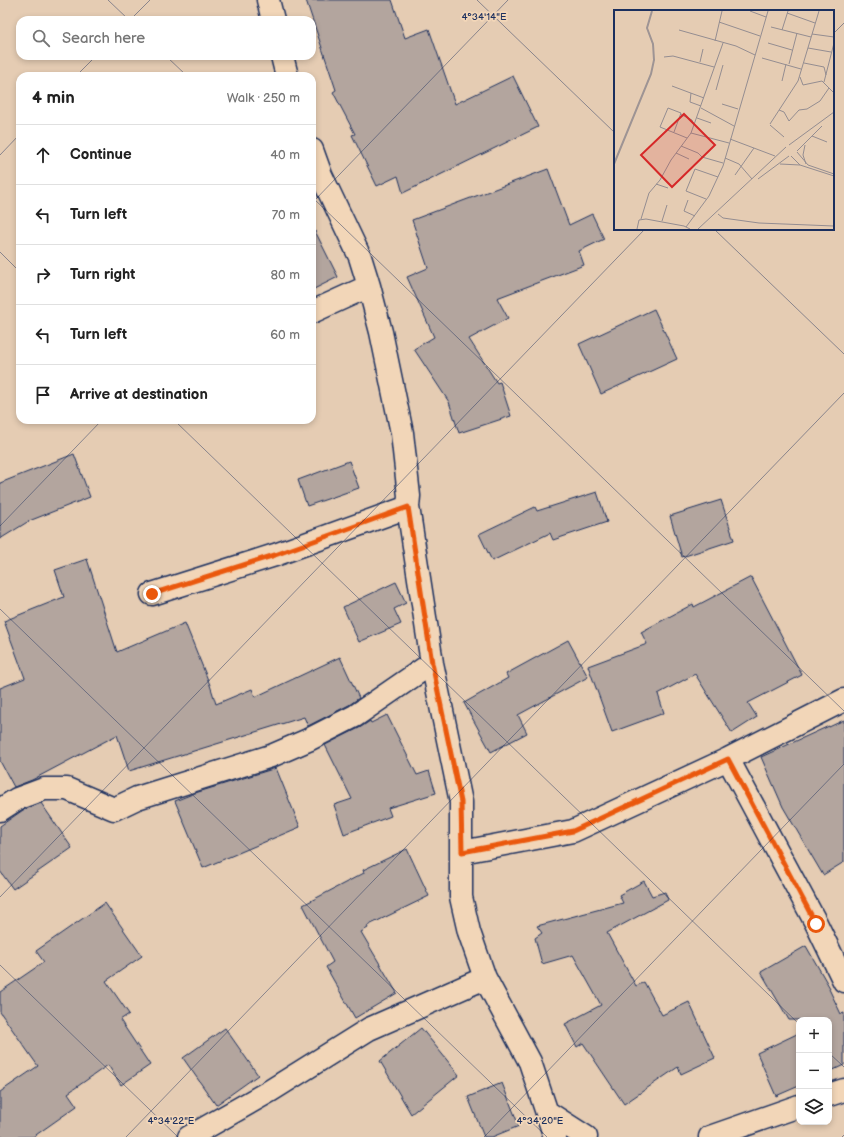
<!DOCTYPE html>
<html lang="en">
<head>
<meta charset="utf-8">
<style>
	:root { --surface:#fff; --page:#f2f2f2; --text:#222; --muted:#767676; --line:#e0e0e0 }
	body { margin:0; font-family:"Balsamiq Sans",sans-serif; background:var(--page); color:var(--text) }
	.controls { position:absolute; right:12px; bottom:12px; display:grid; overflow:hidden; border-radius:8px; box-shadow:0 2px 6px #0003 }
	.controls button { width:36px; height:36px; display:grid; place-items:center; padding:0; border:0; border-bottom:1px solid var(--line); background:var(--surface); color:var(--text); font:20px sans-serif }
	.stop { position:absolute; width:12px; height:12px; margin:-9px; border:3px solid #ea580c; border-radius:50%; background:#fff }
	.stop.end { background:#ea580c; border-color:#fff; box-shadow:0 1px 4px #0008 }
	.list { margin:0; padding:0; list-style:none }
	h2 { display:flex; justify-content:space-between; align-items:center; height:52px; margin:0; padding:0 16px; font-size:17px }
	h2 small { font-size:13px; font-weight:400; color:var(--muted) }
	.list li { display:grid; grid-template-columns:26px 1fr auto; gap:12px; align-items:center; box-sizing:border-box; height:60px; padding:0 16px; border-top:1px solid var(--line) }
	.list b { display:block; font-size:15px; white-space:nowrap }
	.list em { font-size:13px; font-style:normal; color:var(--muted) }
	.icon { flex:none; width:22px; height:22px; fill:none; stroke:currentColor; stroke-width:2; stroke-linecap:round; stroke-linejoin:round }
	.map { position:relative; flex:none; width:844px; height:1137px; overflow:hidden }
	.search { position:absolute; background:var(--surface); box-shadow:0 2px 6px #0003; left:16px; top:16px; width:300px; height:44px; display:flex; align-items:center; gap:10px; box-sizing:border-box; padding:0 14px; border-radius:12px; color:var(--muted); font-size:15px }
	.panel { position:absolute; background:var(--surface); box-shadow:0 2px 6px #0003; left:16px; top:72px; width:300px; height:352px; border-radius:12px }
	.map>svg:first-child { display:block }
</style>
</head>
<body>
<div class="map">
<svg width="844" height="1137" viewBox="0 0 844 1137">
	<rect width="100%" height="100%" fill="#e5ccb3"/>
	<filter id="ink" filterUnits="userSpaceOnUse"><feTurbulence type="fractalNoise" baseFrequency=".025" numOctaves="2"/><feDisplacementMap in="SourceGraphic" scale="8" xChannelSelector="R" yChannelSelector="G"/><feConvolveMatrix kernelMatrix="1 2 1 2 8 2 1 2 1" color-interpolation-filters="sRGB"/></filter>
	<g filter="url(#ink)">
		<path fill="#b3a59e" stroke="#1b2f5e" d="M 306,0 L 392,0 L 405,38 L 429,29 L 455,104 L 513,76 L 538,127 L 403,193 L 398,176 L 377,186 L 352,135 L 355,134 L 333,92 L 336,90 Z
			M 548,169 L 569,225 L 592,214 L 604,239 L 579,251 L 584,265 L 497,298 L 508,318 L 469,339 L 497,383 L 500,382 L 511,416 L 459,433 L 449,402 L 414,349 L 434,337 L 407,277 L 428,268 L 412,220 Z
			M 312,225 L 338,277 L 312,290 Z
			M 654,309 L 677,359 L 601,394 L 579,344 Z
			M 74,454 L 90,497 L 29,521 L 0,539 L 0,483 Z
			M 349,461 L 359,488 L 307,506 L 298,480 Z
			M 597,492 L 607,522 L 553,540 L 550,533 L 492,561 L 479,534 L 535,507 L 537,511 Z
			M 721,500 L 734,540 L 682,557 L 670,516 Z
			M 87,559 L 117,652 L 185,623 L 210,685 L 216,704 L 252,689 L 255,697 L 340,657 L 359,698 L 349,705 L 308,726 L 304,717 L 129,771 L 117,735 L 32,780 L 14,787 L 0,761 L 0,688 L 25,678 L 4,621 L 64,597 L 55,570 Z
			M 751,577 L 802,675 L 748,703 L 757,717 L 732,733 L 695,674 L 658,694 L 664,713 L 612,732 L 588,666 L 647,644 L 641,632 L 693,604 L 694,607 Z
			M 396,582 L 406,603 L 394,609 L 401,624 L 359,642 L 343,607 Z
			M 568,640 L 588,677 L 518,715 L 527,733 L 491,752 L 464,703 L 508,678 L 506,674 Z
			M 387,715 L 417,775 L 429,771 L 436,793 L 388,808 L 391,816 L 344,834 L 334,805 L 352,799 L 325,745 L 361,727 L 370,721 L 371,723 Z
			M 844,720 L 844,862 L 823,875 L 783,807 L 761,757 L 829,726 L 829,727 Z
			M 276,768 L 300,827 L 203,868 L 175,801 L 195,793 Z
			M 41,803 L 72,848 L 13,889 L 0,871 L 0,826 L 23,810 Z
			M 407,849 L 429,896 L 367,926 L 368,928 L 361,932 L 397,993 L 355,1018 L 326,967 L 333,962 L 303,905 L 364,873 L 363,870 Z
			M 644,881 L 652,896 L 665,892 L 668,900 L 607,933 L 636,986 L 644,982 L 662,1015 L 689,1002 L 715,1058 L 681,1074 L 678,1067 L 624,1104 L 583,1043 L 577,1047 L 565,1024 L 601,1005 L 573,955 L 542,964 L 535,938 L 542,933 L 537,926 L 623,903 L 619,895 Z
			M 105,903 L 142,956 L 106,981 L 129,1014 L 120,1020 L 150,1065 L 121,1085 L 108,1065 L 68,1093 L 77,1106 L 33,1137 L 0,1137 L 0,1092 L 38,1066 L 0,1012 L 0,992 L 44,962 L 36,951 Z
			M 806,946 L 830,988 L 829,989 L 841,1014 L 844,1013 L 844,1065 L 829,1072 L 829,1020 L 789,1020 L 761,972 Z
			M 225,1028 L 258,1075 L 216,1105 L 183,1058 Z
			M 421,1028 L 459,1075 L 411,1114 L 380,1061 Z
			M 799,1033 L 799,1086 L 776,1096 L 757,1053 Z
			M 502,1083 L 519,1126 L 492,1137 L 484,1137 L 468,1097 Z"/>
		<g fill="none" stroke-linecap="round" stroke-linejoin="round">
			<g stroke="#1b2f5e" stroke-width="25">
				<path id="minor" d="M 268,0 L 273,20
					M 282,56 L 287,76
					M 312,150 L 321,175 L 360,257 L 369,286 L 381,332 L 402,433 L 409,496 L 408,507 L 432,663 L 461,802 L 461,897 L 469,932 L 485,978 L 530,1062 L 555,1137
					M 312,312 L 369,286
					M 152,594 L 275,555 L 408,507
					M 728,759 L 816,923 L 844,981
					M 0,810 L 17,799 L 44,789 L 67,789 L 114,809 L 137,798 L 271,756 L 308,740 L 355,716 L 432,663
					M 462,852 L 573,831 L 728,759 L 844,700
					M 829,1095 L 844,1090
					M 547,1112 L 586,1137
					M 189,1137 L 270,1091 L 369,1029 L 485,978
					M 710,1137 L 799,1106"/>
			</g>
			<use href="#minor" stroke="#f2d6b8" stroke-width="22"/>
		</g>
	</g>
	<g fill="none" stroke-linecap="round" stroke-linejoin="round" filter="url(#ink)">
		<path stroke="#ea580c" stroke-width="5" d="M 152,594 L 275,555 L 408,507 L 432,663 L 461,802 L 462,852 L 573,831 L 728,759 L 816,924"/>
	</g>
	<path fill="none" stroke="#1b2f5e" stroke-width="1" stroke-opacity="0.45" d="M 108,0 L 129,20M 477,0 L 615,133M 130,20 L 150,0M 833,34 L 844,23M 166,56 L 187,76M 76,76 L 96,56M 0,155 L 20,134M 312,197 L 844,711M 312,203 L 508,0M 714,229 L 844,354M 0,252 L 20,272M 174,420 L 799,1024M 0,526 L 102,420M 0,609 L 547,1137M 0,897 L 645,229M 0,965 L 178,1137M 829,1053 L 844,1067M 126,1137 L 844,393M 484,1137 L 844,764M 842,1137 L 844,1135"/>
	<g transform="translate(614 10)">
		<rect width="220" height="220" fill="#e5ccb3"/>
		<path fill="none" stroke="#9e9494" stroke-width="2" d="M 0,154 L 37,64 L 40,50 L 39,34 L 33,18 L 38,1"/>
		<path fill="none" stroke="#948d91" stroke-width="1" d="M 136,1 L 152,7M 173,3 L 201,13M 105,12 L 146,26M 157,17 L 197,27M 65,20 L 122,36 L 141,45M 168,20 L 174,1M 198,24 L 220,27M 101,31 L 108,1M 154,33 L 178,40M 194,38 L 217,42M 50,47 L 59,46 L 100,57M 148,48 L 187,59M 86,52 L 89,39M 190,53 L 210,57 L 212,65M 175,54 L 183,23M 186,67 L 189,75 L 208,71 L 220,83M 168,71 L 172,54M 210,72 L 220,33M 58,76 L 90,88M 102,80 L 109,55M 77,83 L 76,92 L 87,96M 108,94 L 124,99M 87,98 L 120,116M 165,100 L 170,102 L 175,111 L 185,100 L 193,99 L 206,91 L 215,78M 66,104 L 78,110 L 80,115M 83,108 L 97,113M 156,114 L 184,71 L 205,1M 156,115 L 170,127M 60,122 L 67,103 L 54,98 L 46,117 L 73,128M 77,123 L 115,133M 198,126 L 213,132M 116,129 L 161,146M 175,135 L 220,102M 191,135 L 189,145 L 192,154M 67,136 L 84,143 L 88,147 L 109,153M 183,141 L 208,116M 183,142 L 194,155 L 220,164M 62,143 L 75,149M 177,146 L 186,155 L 220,166M 111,148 L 125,154 L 138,169M 166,154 L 186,155M 121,165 L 140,138M 144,169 L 175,146M 42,174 L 54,178M 92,189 L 72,181 L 81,159 L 104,167M 74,190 L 70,201 L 81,206M 104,204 L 109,208 L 145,213 L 220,216M 27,209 L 35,183 L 46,170 L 57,150 L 77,123 L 109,33M 48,211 L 53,195M 72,217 L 95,186 L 109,156 L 154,1M 23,219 L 25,210 L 32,209 L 70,216 L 76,219M 84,219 L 172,137"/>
		<path fill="#d62828" fill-opacity="0.15" stroke="#d62828" stroke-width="2" d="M 70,104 L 101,135 L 58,177 L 27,145 Z"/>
		<rect width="220" height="220" fill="none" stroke="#1b2f5e" stroke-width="2"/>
	</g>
	<g font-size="10" text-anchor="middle" fill="#1b2f5e" stroke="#f2d6b8" stroke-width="3.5" stroke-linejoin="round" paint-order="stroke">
		<text x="484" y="20">4°34'14"E</text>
		<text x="171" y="1124">4°34'22"E</text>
		<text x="540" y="1124">4°34'20"E</text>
	</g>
</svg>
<div class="controls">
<button>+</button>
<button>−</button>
<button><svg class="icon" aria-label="layers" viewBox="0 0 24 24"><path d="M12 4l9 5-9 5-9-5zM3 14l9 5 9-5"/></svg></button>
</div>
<div class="stop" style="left:816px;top:924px"></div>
<div class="stop end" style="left:152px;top:594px"></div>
<div class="search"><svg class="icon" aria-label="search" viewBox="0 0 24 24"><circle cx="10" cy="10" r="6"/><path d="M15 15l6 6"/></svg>Search here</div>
<section class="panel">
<h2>4 min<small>Walk · 250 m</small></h2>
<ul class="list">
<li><svg class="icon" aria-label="ahead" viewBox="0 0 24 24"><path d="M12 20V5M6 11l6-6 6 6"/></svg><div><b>Continue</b></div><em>40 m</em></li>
<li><svg class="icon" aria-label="left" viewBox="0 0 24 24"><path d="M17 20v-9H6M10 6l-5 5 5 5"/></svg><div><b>Turn left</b></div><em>70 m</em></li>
<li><svg class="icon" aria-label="right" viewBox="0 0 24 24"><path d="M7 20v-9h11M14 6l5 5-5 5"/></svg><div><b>Turn right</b></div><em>80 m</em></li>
<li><svg class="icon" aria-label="left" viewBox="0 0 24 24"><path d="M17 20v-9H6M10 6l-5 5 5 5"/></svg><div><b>Turn left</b></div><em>60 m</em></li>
<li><svg class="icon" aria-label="arrive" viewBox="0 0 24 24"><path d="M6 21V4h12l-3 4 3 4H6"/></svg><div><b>Arrive at destination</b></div></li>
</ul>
</section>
</div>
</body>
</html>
